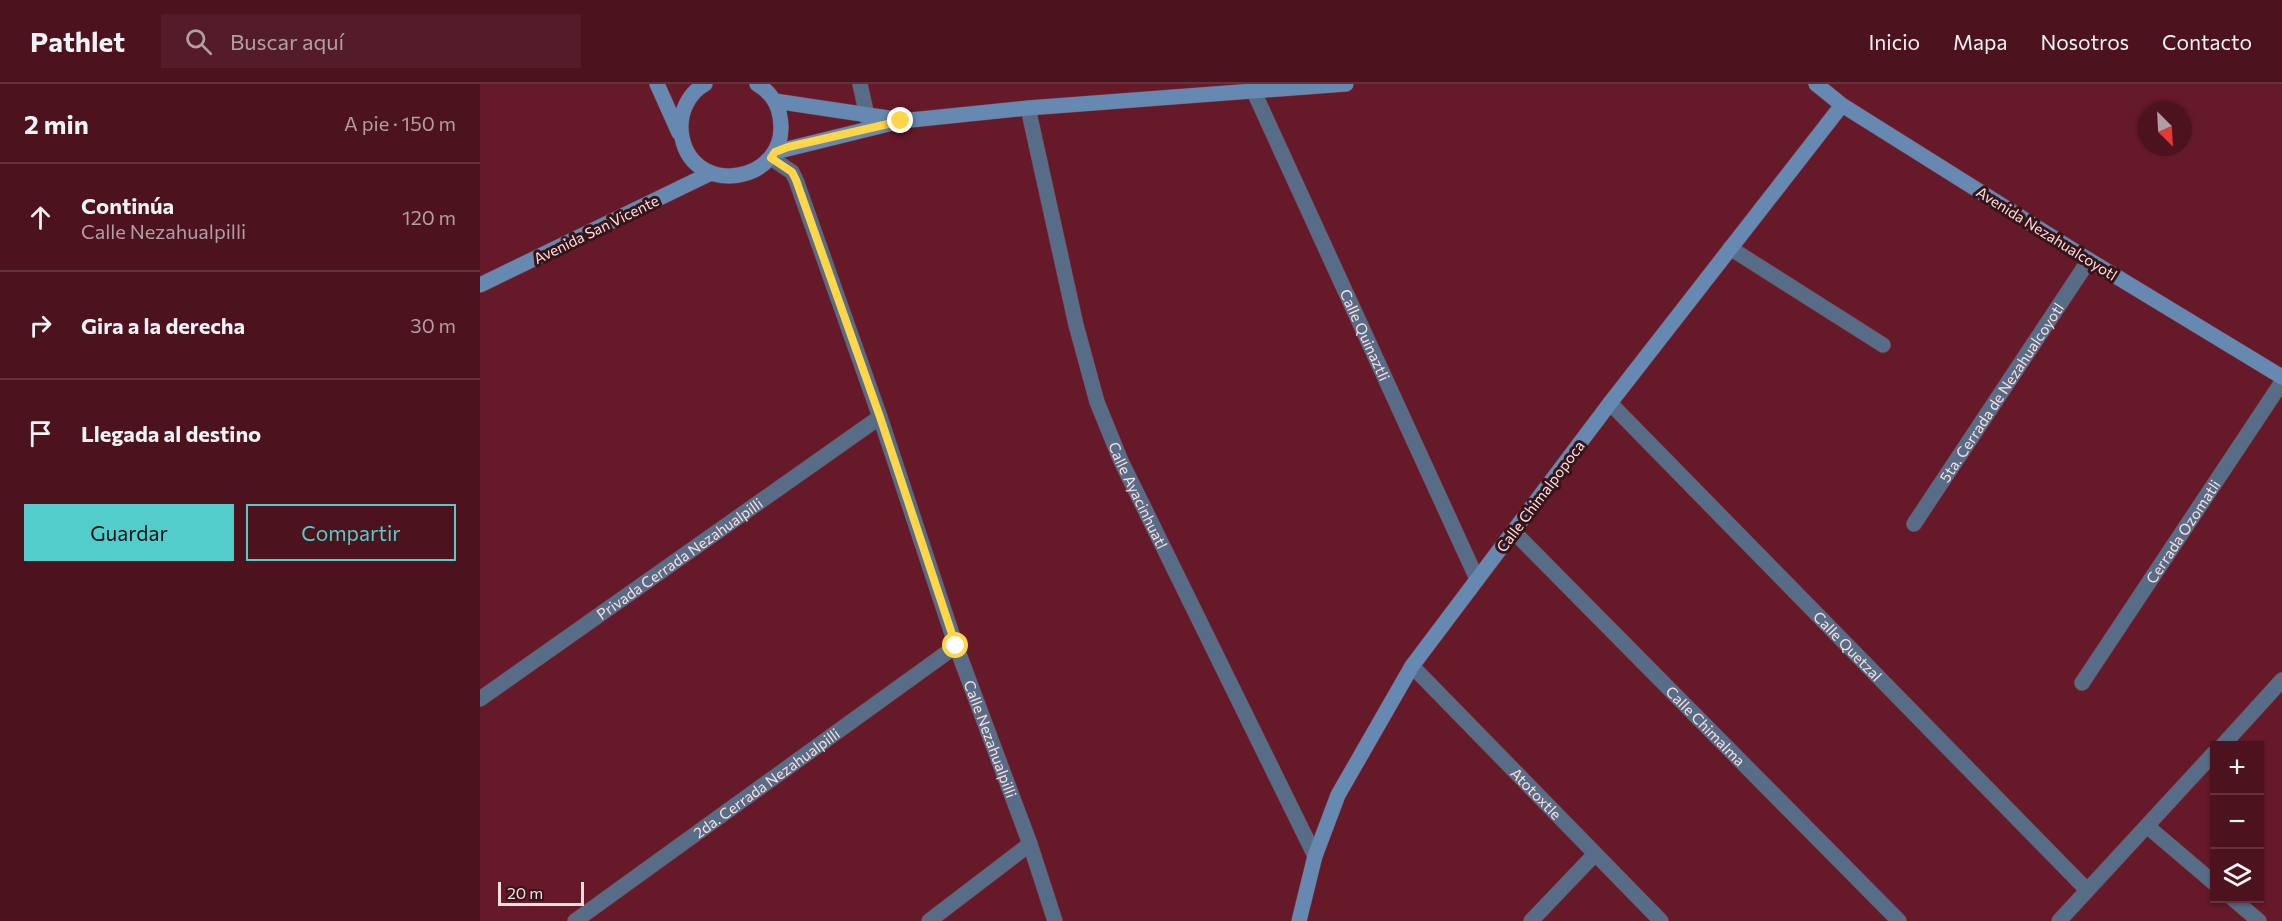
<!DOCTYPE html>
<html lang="es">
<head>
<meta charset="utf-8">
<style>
	:root { --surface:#4c131f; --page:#531c28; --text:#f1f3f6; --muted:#b29ea4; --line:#63323d; --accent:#53cdcb }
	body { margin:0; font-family:Commissioner,sans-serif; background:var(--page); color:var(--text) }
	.controls { position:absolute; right:18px; bottom:18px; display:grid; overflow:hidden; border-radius:0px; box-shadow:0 2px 4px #0004 }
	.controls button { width:54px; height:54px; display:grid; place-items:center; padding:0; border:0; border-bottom:2px solid var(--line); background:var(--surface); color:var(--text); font:30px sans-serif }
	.compass { position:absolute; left:1658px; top:18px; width:54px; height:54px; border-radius:50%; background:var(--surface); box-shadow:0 2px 4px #0004; rotate:156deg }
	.scale { position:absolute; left:18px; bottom:15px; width:86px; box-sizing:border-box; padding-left:6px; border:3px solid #fcdfe0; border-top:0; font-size:16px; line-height:21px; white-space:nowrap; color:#fcdfe0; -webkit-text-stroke:4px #361419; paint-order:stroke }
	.stop { position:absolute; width:18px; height:18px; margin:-14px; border:4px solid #ffd54a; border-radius:50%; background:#fff }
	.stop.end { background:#ffd54a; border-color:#fff; box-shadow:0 2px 6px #0008 }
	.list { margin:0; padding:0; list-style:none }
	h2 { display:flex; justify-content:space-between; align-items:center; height:78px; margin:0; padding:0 24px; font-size:26px }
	h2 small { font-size:20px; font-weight:400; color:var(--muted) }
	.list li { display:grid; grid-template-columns:39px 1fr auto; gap:18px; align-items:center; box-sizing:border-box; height:108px; padding:0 24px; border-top:2px solid var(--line) }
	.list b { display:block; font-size:22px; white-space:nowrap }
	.list p { margin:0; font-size:20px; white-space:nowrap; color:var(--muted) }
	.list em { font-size:20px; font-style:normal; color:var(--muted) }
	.actions { display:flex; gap:12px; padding:18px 24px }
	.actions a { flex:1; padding:14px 0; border:2px solid var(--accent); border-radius:0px; text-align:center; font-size:21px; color:var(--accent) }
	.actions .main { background:var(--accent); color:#111 }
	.icon { flex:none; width:33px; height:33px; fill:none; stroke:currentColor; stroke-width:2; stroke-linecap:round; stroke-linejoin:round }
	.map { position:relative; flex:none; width:1802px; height:837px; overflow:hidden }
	header { display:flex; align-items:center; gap:36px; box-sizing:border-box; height:84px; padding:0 30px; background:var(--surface); border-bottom:2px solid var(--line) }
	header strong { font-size:28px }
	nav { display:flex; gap:33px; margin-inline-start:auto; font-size:21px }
	.search { width:420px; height:54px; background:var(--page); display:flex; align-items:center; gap:15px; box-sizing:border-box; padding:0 21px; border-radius:0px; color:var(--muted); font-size:22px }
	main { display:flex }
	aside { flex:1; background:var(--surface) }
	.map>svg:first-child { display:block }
</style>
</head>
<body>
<header>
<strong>Pathlet</strong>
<div class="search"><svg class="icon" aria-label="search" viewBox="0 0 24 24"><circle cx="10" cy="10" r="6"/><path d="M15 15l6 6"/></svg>Buscar aquí</div>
<nav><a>Inicio</a><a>Mapa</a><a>Nosotros</a><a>Contacto</a></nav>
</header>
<main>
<aside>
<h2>2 min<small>A pie · 150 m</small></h2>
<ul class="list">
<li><svg class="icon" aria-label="ahead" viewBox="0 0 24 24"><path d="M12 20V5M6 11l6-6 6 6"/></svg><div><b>Continúa</b><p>Calle Nezahualpilli</p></div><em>120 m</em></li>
<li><svg class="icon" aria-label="right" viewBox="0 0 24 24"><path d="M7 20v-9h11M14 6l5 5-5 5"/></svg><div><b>Gira a la derecha</b></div><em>30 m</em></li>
<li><svg class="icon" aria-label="arrive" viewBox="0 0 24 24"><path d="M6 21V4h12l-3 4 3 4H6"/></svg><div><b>Llegada al destino</b></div></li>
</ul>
<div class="actions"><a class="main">Guardar</a><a>Compartir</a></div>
</aside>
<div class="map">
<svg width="1802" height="837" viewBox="0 0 1802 837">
	<rect width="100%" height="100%" fill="#651929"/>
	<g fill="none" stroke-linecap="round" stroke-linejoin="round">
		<g stroke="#7d3946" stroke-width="16">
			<g id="street">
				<path d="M 380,0 L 389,41"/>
				<path id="s1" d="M 774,8 L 997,495"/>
				<path id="s2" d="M 548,24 L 596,241 L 617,318 L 641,377 L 835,772"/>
				<path id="s3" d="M 291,74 L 312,88 L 316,96 L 400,333 L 476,562 L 550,760 L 575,837"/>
				<path d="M 1250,164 L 1403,261"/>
				<path id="s4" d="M 1130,319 L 1607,806"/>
				<path id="s5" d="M 1434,440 L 1609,176"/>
				<path id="s6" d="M 1033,447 L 1419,837"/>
				<path id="s7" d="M 932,582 L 1181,837"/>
				<path id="s8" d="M 1602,599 L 1802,298"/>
				<path id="s9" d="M 0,615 L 400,333"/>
				<path d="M 1742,662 L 1802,596"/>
				<path d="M 1667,742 L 1734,799"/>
				<path d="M 1752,814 L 1779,837"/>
				<path id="s10" d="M 95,837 L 476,562"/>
				<path d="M 449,837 L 550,760"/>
				<path d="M 1051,837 L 1115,770"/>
				<path d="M 1579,837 L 1734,669"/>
			</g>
		</g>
		<g stroke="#7d3946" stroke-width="16">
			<path id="secondary" d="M 177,0 L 199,49
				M 225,0 C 209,9 200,27 201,46 C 207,117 312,100 300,33 C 298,19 289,7 277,0
				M 1336,0 L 1362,21 L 1609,176 L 1802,293
				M 295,17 L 415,35
				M 295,68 L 421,37 L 548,24 L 866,0
				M 0,201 L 231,89
				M 819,837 L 835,772 L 858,711 L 932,582 L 1130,319 L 1362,21"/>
		</g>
		<use href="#street" stroke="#576d87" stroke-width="15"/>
		<use href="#secondary" stroke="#6689b2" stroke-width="15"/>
	</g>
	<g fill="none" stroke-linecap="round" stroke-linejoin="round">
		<path stroke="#ffd54a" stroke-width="8" d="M 421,37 L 308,63 L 295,68 L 291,74 L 312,88 L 316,96 L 400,333 L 476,562"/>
	</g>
	<g text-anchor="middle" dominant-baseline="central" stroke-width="6" stroke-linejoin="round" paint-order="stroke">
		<g font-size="15" fill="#fcdfe0" stroke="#361419">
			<text transform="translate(116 145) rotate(-26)">Avenida San Vicente</text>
			<text transform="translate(1567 149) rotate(32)">Avenida Nezahualcoyotl</text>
			<text stroke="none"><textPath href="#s1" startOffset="267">Calle Quinaztli</textPath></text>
			<text stroke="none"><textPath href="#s5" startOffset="158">5ta. Cerrada de Nezahualcoyotl</textPath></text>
			<text stroke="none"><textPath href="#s2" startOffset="404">Calle Ayacinhuatl</textPath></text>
			<text transform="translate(1060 412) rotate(-53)">Calle Chimalpopoca</text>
			<text stroke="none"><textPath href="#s8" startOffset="182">Cerrada Ozomatli</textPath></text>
			<text stroke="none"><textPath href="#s9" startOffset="244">Privada Cerrada Nezahualpilli</textPath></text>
			<text stroke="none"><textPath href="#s4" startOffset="340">Calle Quetzal</textPath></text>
			<text stroke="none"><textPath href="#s6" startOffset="274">Calle Chimalma</textPath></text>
			<text stroke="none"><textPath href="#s3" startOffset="626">Calle Nezahualpilli</textPath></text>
			<text stroke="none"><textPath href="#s10" startOffset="236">2da. Cerrada Nezahualpilli</textPath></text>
			<text stroke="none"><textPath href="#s7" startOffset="178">Atotoxtle</textPath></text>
		</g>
	</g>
</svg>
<div class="controls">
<button>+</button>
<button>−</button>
<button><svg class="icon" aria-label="layers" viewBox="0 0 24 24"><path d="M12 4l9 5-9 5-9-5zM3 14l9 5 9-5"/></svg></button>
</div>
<svg class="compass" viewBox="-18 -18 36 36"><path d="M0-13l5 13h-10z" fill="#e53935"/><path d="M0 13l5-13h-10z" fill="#b29ea4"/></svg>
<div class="scale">20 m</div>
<div class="stop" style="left:476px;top:562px"></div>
<div class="stop end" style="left:421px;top:37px"></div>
</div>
</main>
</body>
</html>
